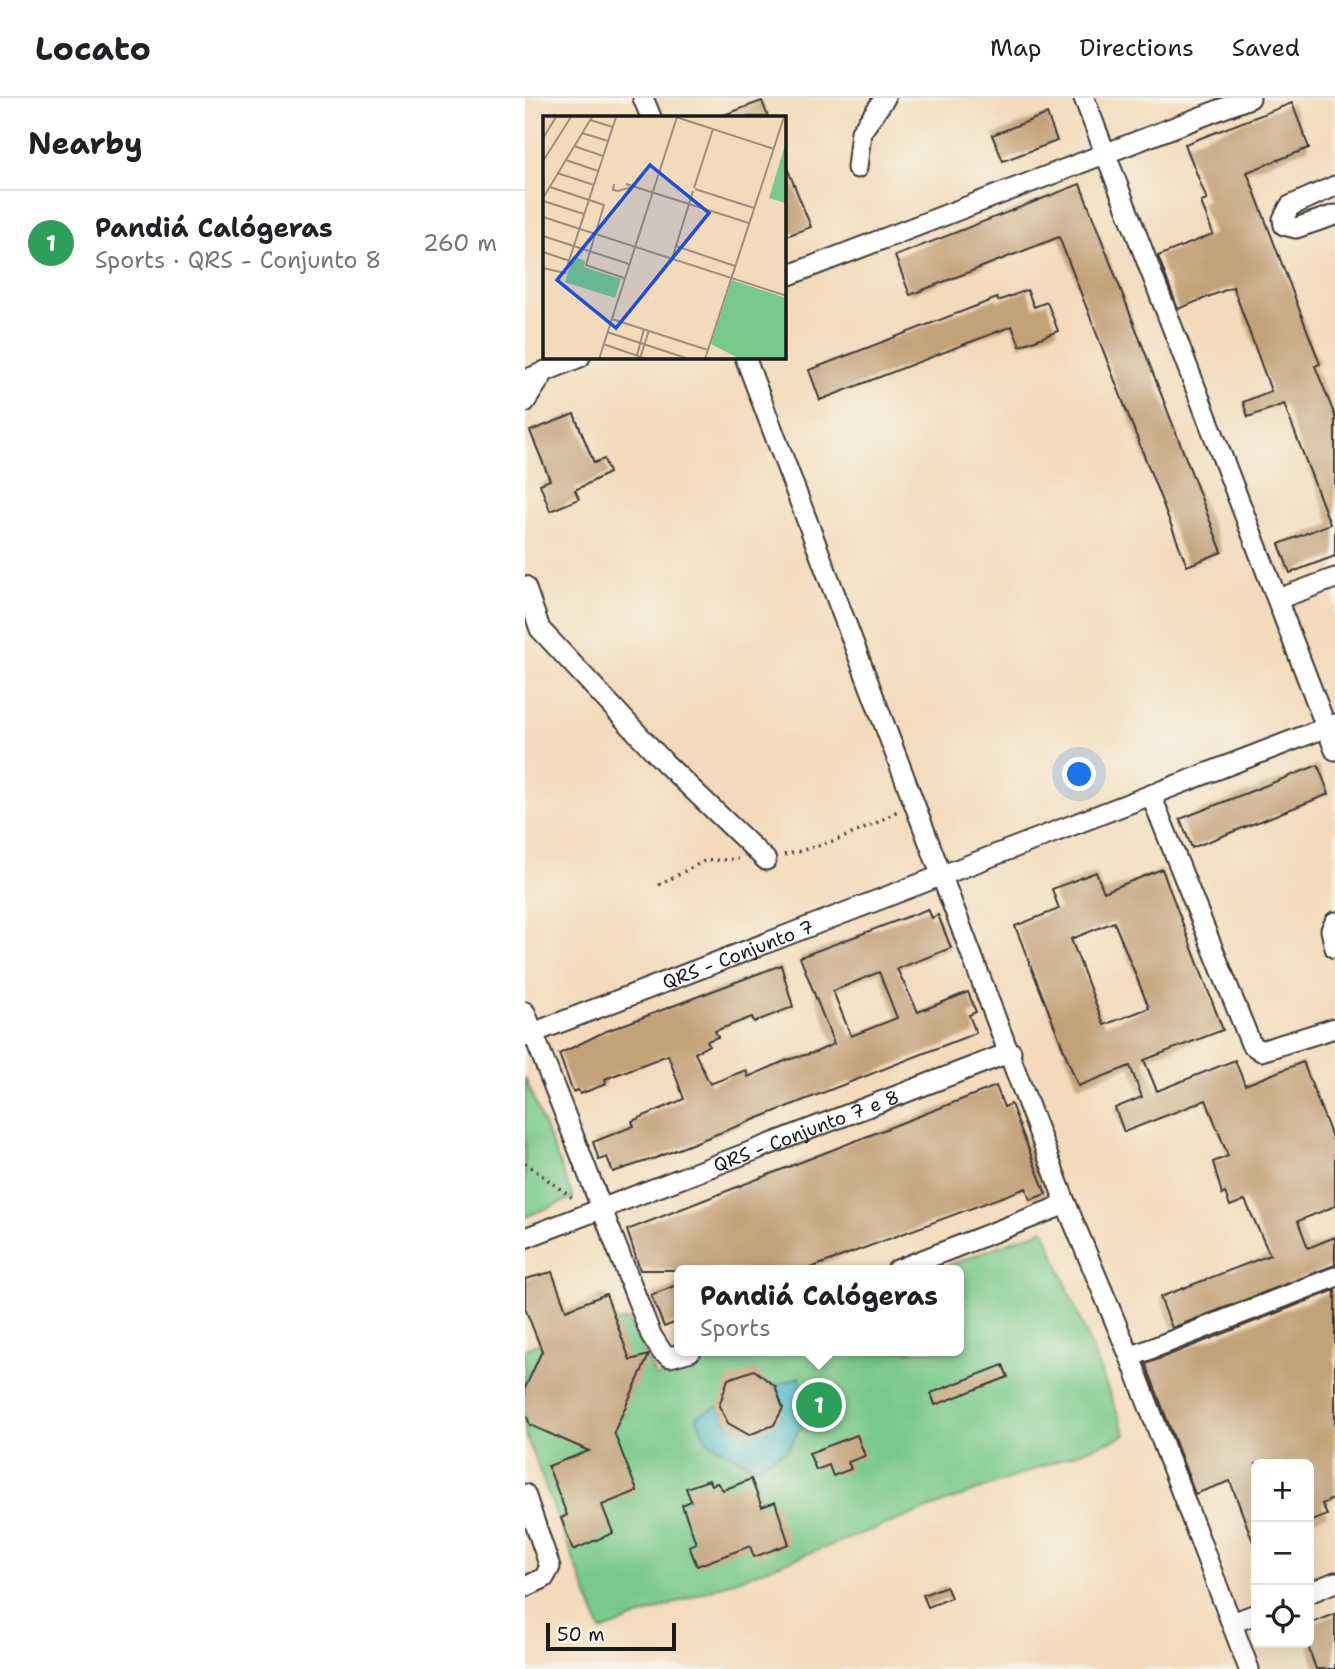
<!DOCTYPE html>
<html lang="en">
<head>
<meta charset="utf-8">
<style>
	:root { --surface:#fff; --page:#f6f6f6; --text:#202124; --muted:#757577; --line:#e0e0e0; --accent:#d93025 }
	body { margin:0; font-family:"Shantell Sans",sans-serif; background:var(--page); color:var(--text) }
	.controls { position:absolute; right:21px; bottom:21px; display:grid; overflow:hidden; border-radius:10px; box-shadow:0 7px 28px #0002 }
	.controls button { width:63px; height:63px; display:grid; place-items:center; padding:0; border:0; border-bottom:2px solid var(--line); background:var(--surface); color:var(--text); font:35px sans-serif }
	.scale { position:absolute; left:21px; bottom:18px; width:130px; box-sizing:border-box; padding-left:7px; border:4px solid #1c1c1c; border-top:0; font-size:19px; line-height:24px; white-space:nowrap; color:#1c1c1c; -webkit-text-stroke:5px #f7f3e8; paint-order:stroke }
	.you { position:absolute; left:555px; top:677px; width:24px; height:24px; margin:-18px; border:5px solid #fff; border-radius:50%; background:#1a73e8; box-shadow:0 0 0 10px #1a73e833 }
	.badge { display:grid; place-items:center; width:46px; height:46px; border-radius:50%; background:var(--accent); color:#fff; font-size:23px; font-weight:700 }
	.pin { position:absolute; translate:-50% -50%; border:4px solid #fff; box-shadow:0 2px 7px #0006 }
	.popup { position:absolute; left:149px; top:1167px; width:290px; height:91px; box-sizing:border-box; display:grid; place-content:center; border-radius:10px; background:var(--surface); filter:drop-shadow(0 2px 5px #0005); font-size:23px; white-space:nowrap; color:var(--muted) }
	.popup b { font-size:26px; color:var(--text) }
	.popup::after { content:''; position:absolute; left:50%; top:100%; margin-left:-14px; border:14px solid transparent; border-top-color:var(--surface) }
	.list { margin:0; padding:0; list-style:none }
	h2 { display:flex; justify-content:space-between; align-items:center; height:91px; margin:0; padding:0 28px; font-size:30px }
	h2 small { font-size:23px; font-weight:400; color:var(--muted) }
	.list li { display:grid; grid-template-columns:46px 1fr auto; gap:21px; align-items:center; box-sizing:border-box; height:105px; padding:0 28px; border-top:2px solid var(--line) }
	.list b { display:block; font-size:26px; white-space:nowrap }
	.list p { margin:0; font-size:23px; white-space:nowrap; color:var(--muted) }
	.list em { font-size:23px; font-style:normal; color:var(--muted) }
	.icon { flex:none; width:38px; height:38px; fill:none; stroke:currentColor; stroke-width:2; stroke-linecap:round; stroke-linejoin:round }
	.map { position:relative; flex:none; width:810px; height:1571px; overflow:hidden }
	header { display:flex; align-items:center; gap:42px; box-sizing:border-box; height:98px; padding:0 35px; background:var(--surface); border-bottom:2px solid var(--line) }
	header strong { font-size:33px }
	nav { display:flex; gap:38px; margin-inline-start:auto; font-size:24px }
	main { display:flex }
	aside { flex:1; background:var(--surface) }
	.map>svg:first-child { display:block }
</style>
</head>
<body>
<header>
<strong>Locato</strong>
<nav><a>Map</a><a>Directions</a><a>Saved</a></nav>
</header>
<main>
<aside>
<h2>Nearby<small></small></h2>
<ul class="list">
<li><span class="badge" style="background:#2e9e5b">1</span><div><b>Pandiá Calógeras</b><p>Sports · QRS - Conjunto 8</p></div><em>260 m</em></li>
</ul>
</aside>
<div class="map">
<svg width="810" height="1571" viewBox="0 0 810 1571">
	<rect width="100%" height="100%" fill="#f7f3e8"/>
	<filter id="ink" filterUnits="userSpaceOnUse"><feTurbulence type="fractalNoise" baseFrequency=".0143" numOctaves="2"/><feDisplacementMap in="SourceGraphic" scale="14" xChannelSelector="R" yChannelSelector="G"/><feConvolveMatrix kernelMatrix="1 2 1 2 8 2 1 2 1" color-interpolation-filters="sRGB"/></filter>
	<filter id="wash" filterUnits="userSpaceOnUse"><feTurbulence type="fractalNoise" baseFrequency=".00686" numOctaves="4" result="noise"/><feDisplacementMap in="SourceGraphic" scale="28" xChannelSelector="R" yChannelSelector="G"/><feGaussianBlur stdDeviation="1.57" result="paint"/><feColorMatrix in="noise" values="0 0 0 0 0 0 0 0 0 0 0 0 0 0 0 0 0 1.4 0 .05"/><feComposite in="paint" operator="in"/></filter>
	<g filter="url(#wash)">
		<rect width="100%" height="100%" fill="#f3daba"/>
		<path fill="#77c88a" stroke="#4a7253" stroke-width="2" d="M 0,979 L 48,1100 L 0,1119 Z
			M 519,1131 L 601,1337 L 76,1533 L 0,1335 L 0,1251 L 53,1230 L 104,1222 L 131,1279 L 200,1253 L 434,1253 L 434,1172 L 411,1172 Z"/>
		<path fill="#4bb9c3" stroke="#346a70" stroke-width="2" d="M 274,1279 L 285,1313 L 262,1352 L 230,1369 L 182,1343 L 171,1318 L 194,1308 L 203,1325 L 225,1337 L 258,1310 L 250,1288 Z"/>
		<g id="blocks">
			<path fill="#c2a279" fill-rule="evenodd" d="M 237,3 L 243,19 L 197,19 L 196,18 Z
				M 767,5 L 784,50 L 722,74 L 795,266 L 790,268 L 810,318 L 810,458 L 765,475 L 754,446 L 805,426 L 759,306 L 723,319 L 718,304 L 746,293 L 708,189 L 653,211 L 633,158 L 688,136 L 676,104 L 682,102 L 660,46 Z
				M 522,16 L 532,43 L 478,63 L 467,37 Z
				M 259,62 L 286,129 L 259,139 Z
				M 555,86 L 697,454 L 662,468 L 534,139 L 385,197 L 370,158 Z
				M 502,192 L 509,209 L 522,204 L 533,233 L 495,248 L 487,228 L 295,302 L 284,272 L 472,200 L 473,203 Z
				M 49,316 L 69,365 L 79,361 L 84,375 L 50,392 L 54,401 L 25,413 L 15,386 L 25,382 L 5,333 Z
				M 793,667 L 804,696 L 667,750 L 655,721 Z
				M 637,771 L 698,932 L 619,962 L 632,993 L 710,962 L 720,987 L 778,964 L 810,1047 L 810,1108 L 773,1123 L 783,1150 L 810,1139 L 810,1167 L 647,1230 L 635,1199 L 745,1157 L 720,1102 L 705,1108 L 700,1095 L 697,1096 L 688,1064 L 703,1058 L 681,1002 L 599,1034 L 590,1010 L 617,999 L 605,968 L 553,988 L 490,828 L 534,811 L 527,791 L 571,774 L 579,794 ZM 589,824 L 624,910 L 579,927 L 546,841 Z
				M 403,811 L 407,820 L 413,817 L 426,850 L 372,871 L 393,914 L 443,894 L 451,914 L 444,917 L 451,935 L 128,1061 L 88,1074 L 82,1059 L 74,1062 L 68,1044 L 109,1028 L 107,1023 L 159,1001 L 143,957 L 80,981 L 81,986 L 55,996 L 53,992 L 48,994 L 34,956 L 79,934 L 256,867 L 268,909 L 229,924 L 227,919 L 190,933 L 193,939 L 182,943 L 184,947 L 170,955 L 185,986 L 221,972 L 223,979 L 262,962 L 291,954 L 309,946 L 275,859 ZM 354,874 L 372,920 L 326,938 L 308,893 Z
				M 471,988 L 479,1009 L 486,1006 L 521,1096 L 505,1102 L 501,1090 L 280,1172 L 115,1172 L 102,1132 Z
				M 27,1174 L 41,1212 L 81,1196 L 105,1262 L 124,1257 L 89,1334 L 112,1393 L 77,1407 L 88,1435 L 48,1452 L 36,1420 L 42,1417 L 23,1368 L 64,1353 L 5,1327 L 0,1314 L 0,1290 L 17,1253 L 0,1210 L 0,1181 Z
				M 154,1186 L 154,1223 L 139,1229 L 126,1197 Z
				M 810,1192 L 810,1400 L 797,1406 L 802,1417 L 784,1424 L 784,1366 L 731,1366 L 730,1449 L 705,1383 L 670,1396 L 621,1266 Z
				M 478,1267 L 483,1279 L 410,1307 L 406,1295 Z
				M 229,1272 L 250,1288 L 258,1310 L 249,1327 L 224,1337 L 203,1325 L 194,1308 L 203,1281 Z
				M 332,1337 L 340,1358 L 323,1364 L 326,1371 L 308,1378 L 304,1367 L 291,1372 L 284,1355 Z
				M 226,1381 L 237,1409 L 250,1404 L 264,1446 L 229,1459 L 225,1448 L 172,1468 L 164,1448 L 171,1445 L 157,1407 L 166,1403 L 161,1390 L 184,1382 L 186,1387 L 192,1385 L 198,1392 Z
				M 421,1488 L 426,1500 L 403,1509 L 398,1497 Z
				M 810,1516 L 810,1571 L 791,1571 L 784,1551 L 784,1526 Z"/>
		</g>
	</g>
	<g filter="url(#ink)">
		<use href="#blocks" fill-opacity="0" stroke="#3c3834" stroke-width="2"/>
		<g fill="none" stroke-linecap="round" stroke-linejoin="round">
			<g stroke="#3c3834" stroke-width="23">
				<g id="minor">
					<path d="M 118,0 L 126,19"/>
					<path d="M 559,0 L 810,652"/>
					<path d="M 332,70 L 336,34 L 360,0"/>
					<path d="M 810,88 L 765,108 L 758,121 L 759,127 L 771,130 L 810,117"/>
					<path d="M 259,179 L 725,0"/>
					<path d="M 220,259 L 541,1106 L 605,1259 L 724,1571"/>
					<path d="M 0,282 L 55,259"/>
					<path d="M 0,304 L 20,273"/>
					<path d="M 0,488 L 15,531 L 140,665 L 241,762"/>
					<path d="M 753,501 L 810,480"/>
					<path d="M 626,697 L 726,946 L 736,953 L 810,930"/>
					<path d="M 810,824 L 806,832 L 810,850"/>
					<path d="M 0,914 L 126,1237 L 137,1254 L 145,1259 L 166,1253"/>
					<path id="s1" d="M 0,938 L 810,626"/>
					<path id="s2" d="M 0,1140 L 486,954"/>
					<path d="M 372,1172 L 541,1106"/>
					<path d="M 605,1259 L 810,1179"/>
					<path d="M 0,1396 L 25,1469 L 19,1480 L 0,1489"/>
					<path d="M 784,1495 L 810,1484"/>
					<path d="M 707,1525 L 731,1516"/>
				</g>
			</g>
			<path stroke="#3c3834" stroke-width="3.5" stroke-dasharray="2 5" stroke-linecap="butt" d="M 259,757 C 301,747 337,735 374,712
				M 134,787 L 179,763 L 213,761
				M 0,1065 L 49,1101"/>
			<use href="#minor" stroke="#fff" stroke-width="19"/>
		</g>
	</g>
	<g text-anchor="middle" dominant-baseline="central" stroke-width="5" stroke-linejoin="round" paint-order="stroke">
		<g font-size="19" fill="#1c1c1c" stroke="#f7f3e8">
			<text stroke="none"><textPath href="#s1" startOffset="228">QRS - Conjunto 7</textPath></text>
			<text stroke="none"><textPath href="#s2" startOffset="301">QRS - Conjunto 7 e 8</textPath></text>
		</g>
	</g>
	<g transform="translate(18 18)">
		<rect width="243" height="243" fill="#f3daba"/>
		<path d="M 243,26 L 243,87 L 226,82 ZM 30,140 L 42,145 L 41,151 L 78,163 L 72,182 L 22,166 ZM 189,164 L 243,182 L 243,243 L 197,243 L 168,228 Z" fill="#77c88a"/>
		<path fill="none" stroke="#9d8e7b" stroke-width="2" d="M 133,1 L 231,33M 47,4 L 70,11M 39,17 L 65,25M 0,22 L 13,1M 31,30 L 60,40M 23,44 L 55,55M 0,45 L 28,1M 14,57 L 51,69M 71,68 L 70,74 L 75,75 L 92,70M 83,68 L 206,107M 7,71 L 61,89 L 43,149 L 81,162M 151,72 L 170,13M 152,73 L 211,92M 0,82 L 49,1M 0,85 L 41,98M 0,101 L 244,180M 0,120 L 86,148M 133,130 L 192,150M 0,136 L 27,145M 129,143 L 150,75M 0,152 L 22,157 L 73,1M 69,203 L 165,234M 64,216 L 146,243M 60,228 L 104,243M 94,239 L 101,213M 97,242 L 106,214M 56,243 L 134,1M 162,243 L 241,1"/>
		<path fill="#1d4ed8" fill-opacity="0.15" stroke="#1d4ed8" stroke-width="3.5" d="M 107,49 L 166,97 L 73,212 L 14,164 Z"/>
		<rect width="243" height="243" fill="none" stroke="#1c1c1c" stroke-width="3.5"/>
	</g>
</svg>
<div class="controls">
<button>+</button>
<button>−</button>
<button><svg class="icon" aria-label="locate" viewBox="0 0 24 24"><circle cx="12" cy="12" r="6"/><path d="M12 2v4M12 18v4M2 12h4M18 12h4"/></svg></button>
</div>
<div class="scale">50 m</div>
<div class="you"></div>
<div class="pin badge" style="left:294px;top:1307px;background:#2e9e5b">1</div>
<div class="popup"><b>Pandiá Calógeras</b>Sports</div>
</div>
</main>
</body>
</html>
